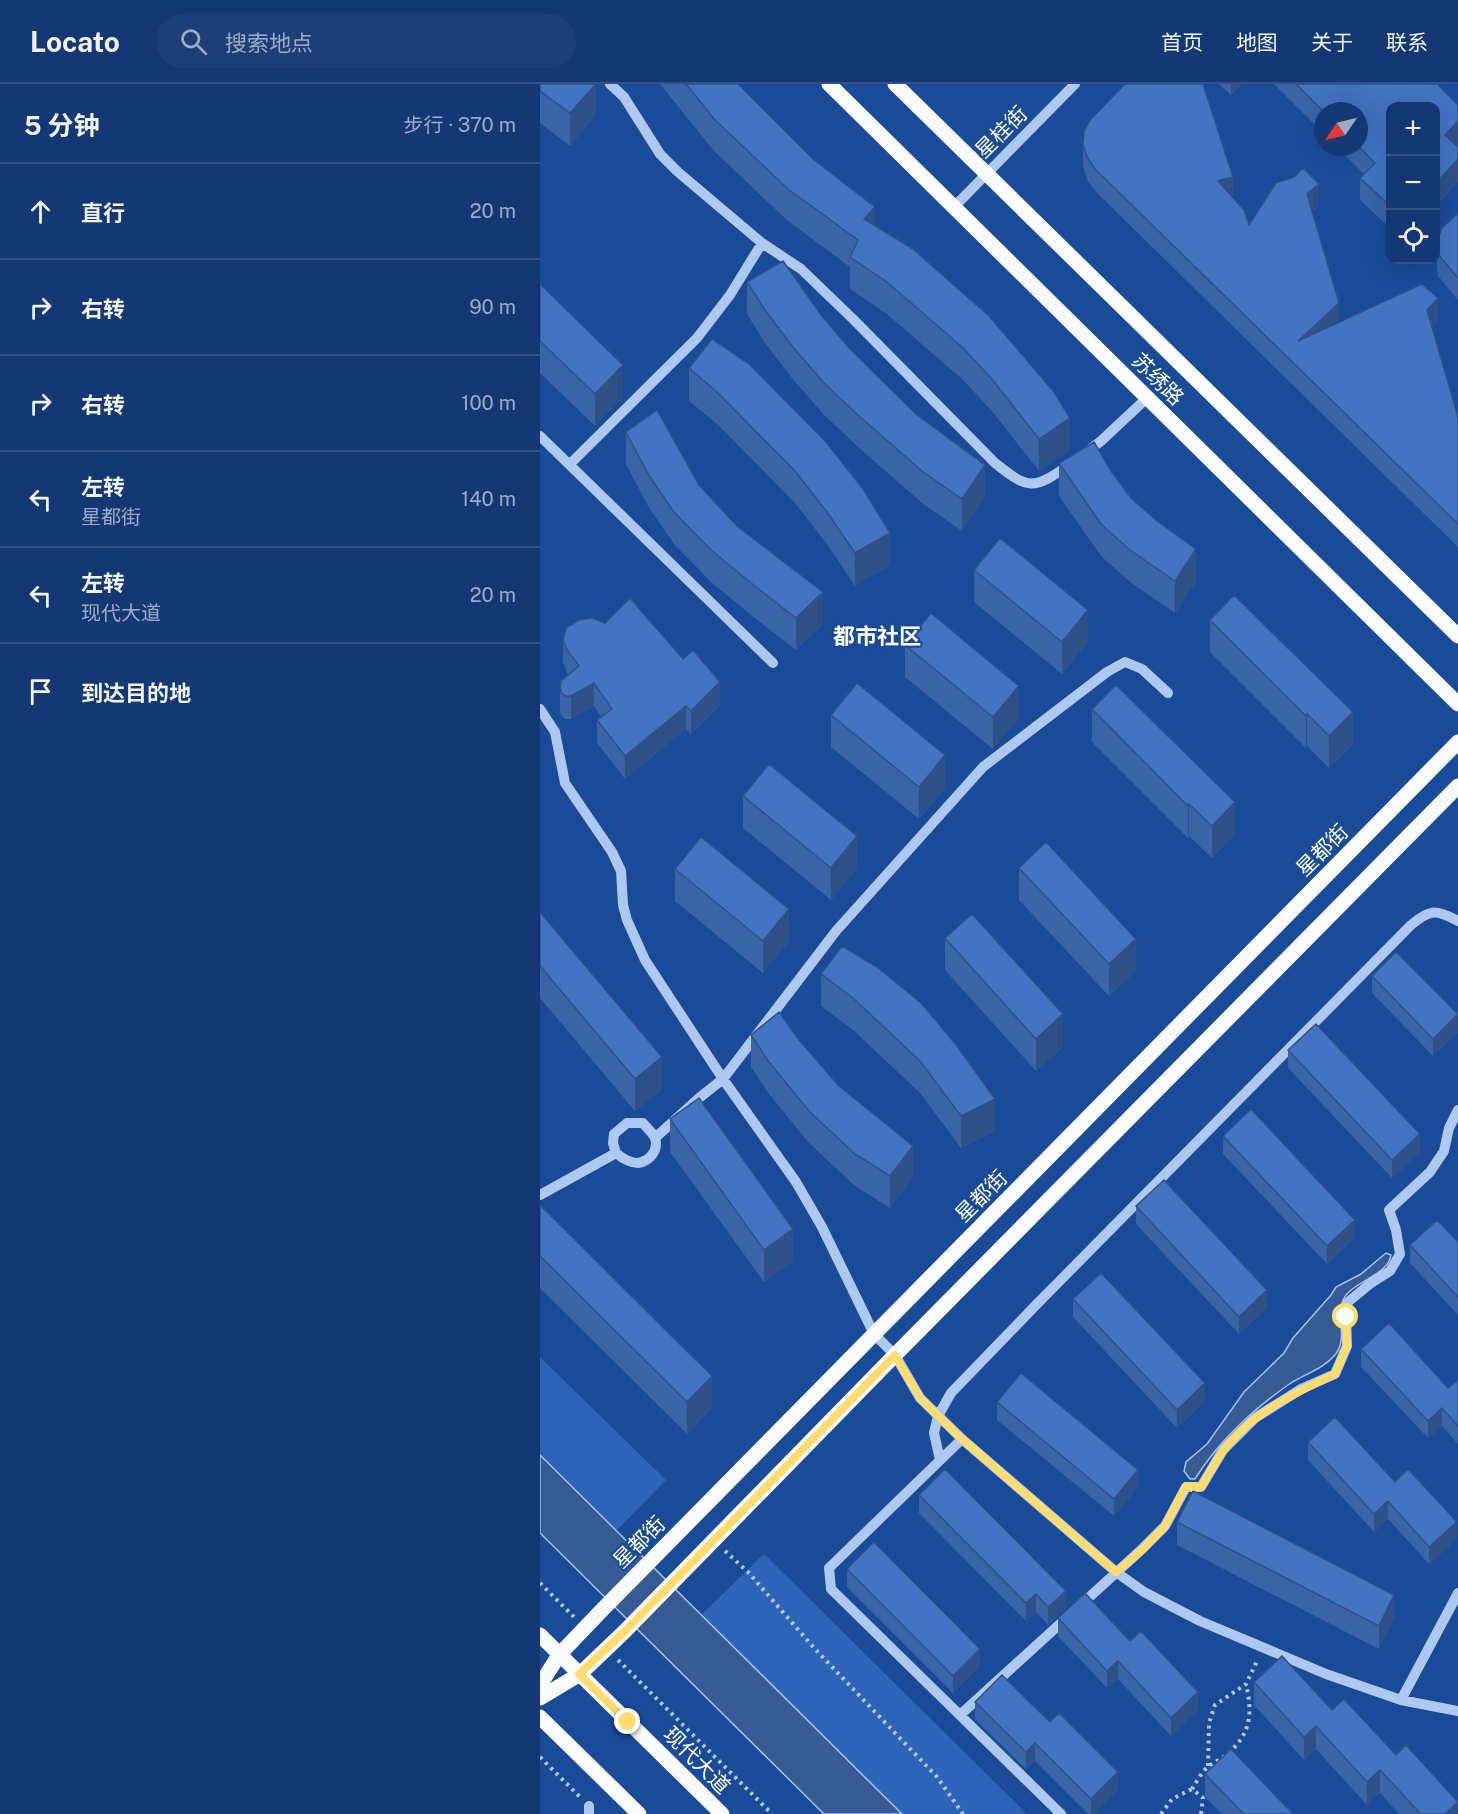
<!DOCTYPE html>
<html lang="zh">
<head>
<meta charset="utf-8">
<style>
	:root { --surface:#133873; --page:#1c3f78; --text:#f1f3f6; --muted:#9dacc4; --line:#325285 }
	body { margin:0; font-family:"Public Sans","Noto Sans SC",sans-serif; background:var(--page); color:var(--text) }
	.controls { position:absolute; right:18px; top:18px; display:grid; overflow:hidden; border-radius:12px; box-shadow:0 6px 24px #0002 }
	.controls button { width:54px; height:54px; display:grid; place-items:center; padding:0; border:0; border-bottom:2px solid var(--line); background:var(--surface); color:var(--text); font:30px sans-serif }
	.compass { position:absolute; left:774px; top:18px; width:54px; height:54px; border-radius:50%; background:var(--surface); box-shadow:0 6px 24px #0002; rotate:235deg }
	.stop { position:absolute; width:18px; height:18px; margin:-14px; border:4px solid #ffdc6f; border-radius:50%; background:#fff }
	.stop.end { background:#ffdc6f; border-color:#fff; box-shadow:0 2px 6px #0008 }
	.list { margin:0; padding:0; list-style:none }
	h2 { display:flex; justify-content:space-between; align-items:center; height:78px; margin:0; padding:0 24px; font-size:26px }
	h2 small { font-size:20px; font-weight:400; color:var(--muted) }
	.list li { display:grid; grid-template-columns:39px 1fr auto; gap:18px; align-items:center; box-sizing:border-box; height:96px; padding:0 24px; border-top:2px solid var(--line) }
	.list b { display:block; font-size:22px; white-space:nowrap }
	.list p { margin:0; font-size:20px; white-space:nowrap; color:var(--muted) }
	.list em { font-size:20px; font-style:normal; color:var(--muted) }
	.icon { flex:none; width:33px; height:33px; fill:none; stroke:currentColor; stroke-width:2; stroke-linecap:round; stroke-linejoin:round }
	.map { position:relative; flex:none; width:918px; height:1730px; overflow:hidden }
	header { display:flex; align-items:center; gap:36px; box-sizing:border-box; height:84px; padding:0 30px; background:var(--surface); border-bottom:2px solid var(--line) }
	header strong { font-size:28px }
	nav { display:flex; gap:33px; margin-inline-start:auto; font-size:21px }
	.search { width:420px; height:54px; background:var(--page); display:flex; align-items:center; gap:15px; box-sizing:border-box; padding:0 21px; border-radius:33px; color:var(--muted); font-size:22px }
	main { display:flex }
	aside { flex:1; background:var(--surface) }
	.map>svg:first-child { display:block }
</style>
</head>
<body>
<header>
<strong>Locato</strong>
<div class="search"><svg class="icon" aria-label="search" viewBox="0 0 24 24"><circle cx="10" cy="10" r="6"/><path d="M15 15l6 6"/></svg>搜索地点</div>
<nav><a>首页</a><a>地图</a><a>关于</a><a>联系</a></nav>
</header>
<main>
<aside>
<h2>5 分钟<small>步行 · 370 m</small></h2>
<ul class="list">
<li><svg class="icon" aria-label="ahead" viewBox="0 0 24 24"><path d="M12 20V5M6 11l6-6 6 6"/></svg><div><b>直行</b></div><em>20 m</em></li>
<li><svg class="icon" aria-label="right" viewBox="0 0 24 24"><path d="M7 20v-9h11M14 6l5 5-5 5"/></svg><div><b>右转</b></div><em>90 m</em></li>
<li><svg class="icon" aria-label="right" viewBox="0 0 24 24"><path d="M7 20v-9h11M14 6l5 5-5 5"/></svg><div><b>右转</b></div><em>100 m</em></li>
<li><svg class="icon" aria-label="left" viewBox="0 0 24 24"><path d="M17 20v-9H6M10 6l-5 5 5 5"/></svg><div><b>左转</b><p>星都街</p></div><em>140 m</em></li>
<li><svg class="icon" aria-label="left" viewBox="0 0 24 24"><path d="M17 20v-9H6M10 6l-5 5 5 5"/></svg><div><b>左转</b><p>现代大道</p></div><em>20 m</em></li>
<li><svg class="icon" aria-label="arrive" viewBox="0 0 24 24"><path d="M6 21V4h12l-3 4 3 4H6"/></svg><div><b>到达目的地</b></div></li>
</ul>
</aside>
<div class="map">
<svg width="918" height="1730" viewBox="0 0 918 1730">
	<rect width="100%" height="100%" fill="#194b99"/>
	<path fill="#2d64b7" d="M 0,1273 L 126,1396 L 76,1447 L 0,1371 Z
		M 224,1470 L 487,1730 L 362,1730 L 161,1531 Z"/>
	<path fill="#365a93" stroke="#a1c3f3" stroke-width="1.5" d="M 846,1169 L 851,1171 C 849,1189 818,1197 807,1210 C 792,1226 810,1253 795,1271 C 782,1286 764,1290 748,1301 C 711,1327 679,1357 655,1395 L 650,1395 L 644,1387 L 646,1378 L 667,1360 L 704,1308 L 744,1269 L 753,1254 L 791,1211 L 796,1203 L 821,1190 Z
		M 0,1371 L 362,1730 L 284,1730 L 0,1449 Z"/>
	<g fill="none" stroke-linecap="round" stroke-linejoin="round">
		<path stroke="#aec9f1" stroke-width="4" stroke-dasharray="3 4.5" stroke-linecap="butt" d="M 185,1467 L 208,1488 L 275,1565 L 397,1693 L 423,1730
			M 0,1499 L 34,1533
			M 78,1576 L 232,1730
			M 0,1673 L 40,1713
			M 668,1682 L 669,1639 L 675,1621 L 706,1600 L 717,1577
			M 621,1730 L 632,1715 L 652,1705
			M 661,1730 L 663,1714 L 652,1705 C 657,1697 662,1687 669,1682 C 674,1678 680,1676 685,1672 C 711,1651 713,1630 706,1600"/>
		<path stroke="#aec9f1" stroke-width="10" d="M 70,0 L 84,13 L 120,70 L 138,88 L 222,159 L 261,185 L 313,235 L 455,379 C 489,406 493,406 529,381
			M 414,123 L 535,0
			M 0,352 L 233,579
			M 544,370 L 561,357 L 607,314
			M 30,380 L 157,254 L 190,211 L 222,159
			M 0,625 L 15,648 L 25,699 L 72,768 L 81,787 L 83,821 L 87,836 L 105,876 L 183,995 L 256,1098 L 282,1143 L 334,1250 L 355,1271 L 380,1314 L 422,1355 L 576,1488 L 604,1508 L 660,1537 L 786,1590 L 861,1616 L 918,1627
			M 87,1039 L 103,1039 C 106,1043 113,1049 115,1054 C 119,1066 110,1077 98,1079 C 90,1079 82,1074 76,1069 L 73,1059 L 74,1050 Z
			M 115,1054 L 159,1014 L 183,995 L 296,847 L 443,683 L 567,588 L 585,578 L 602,585 L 628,609
			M 0,1111 L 76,1069
			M 422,1355 L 289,1484 L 291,1505 L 521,1730
			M 400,1376 L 394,1349 L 398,1332 L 411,1309 L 495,1222 L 871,841 C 890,825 896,825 918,837
			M 861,1616 L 918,1509
			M 420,1631 L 601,1466 L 625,1442 L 646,1403 L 661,1403 L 683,1366 L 715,1334 L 761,1305 L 795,1290 L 807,1262 L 806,1233 L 808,1218 L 831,1199 L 850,1187 L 860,1170 L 856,1146 L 849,1126 L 890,1088 L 904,1067 L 909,1044 L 918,1026
			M 49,1722 L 49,1730"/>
		<path stroke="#f9fbff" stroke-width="15" d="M 289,0 L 918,620
			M 355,0 L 918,552
			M 0,1551 L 182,1730
			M 0,1601 L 19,1571 L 62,1526 L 918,658
			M 0,1614 L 40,1590 L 84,1548 L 355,1271 L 918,702
			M 0,1633 L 99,1730"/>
	</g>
	<path fill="#3964a6" d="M 0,0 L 56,0 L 56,31 L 30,62 L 0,39 Z
		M 120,0 L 198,0 L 335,141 L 530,366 L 499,387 L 452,327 L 422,295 L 347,230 L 310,205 L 310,183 L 248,137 L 174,67 Z
		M 679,0 L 702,0 L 691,11 Z
		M 734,0 L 897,0 L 917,61 L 918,98 L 896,122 L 896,22 L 850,22 L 850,144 L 820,116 L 820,94 L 824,90 L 797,63 L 819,63 L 783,27 L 783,49 Z
		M 543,60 L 693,114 L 709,141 L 779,122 L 772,128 L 799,238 L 898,236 L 892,243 L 918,333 L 918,463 L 555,107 L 547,96 L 543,82 Z
		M 918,129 L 918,216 L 898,192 L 897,179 L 897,157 Z
		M 207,198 L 281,231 L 310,265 L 445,413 L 422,447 L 382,419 L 318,363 L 284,331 L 252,294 L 225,259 L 207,230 Z
		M 0,200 L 83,313 L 55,342 L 0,289 Z
		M 172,255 L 350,481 L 315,502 L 287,460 L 255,419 L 177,340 L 149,317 L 149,284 Z
		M 86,348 L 159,401 L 283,540 L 256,566 L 216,535 L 171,498 L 134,460 L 108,422 L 86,380 Z
		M 519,379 L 571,387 L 656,497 L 635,529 L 590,498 L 561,472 L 519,412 Z
		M 434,486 L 548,558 L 522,590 L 434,518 Z
		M 670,536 L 813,660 L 789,684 L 767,662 L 766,664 L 670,568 Z
		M 23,556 L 180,621 L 151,650 L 146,645 L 85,695 L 57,659 L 57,636 L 61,633 L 54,622 L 31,635 L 25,635 L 21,631 L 20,627 L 20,604 L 28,591 L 23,579 Z
		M 365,561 L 479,634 L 453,665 L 365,593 Z
		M 552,625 L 695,750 L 672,774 L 649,752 L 648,754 L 552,658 Z
		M 291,631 L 405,704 L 379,735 L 291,663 Z
		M 203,712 L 317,784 L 291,816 L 203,744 Z
		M 479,784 L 596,887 L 569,912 L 479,816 Z
		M 135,785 L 249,857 L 223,889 L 135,817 Z
		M 0,828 L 122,1005 L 95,1027 L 0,914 Z
		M 405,854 L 523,963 L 496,987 L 405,886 Z
		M 281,890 L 417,962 L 455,1047 L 421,1064 L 380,1009 L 313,946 L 281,922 Z
		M 832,892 L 918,948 L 893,972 L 832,909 Z
		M 211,951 L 259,956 L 373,1094 L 350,1124 L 315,1102 L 269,1059 L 229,1010 L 211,983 Z
		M 748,966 L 880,1068 L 852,1094 L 748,984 Z
		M 130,1035 L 253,1177 L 224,1198 L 130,1068 Z
		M 683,1052 L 815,1154 L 787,1180 L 683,1070 Z
		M 0,1122 L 172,1324 L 147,1350 L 0,1204 Z
		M 596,1122 L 727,1224 L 699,1250 L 596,1140 Z
		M 918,1158 L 918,1231 L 870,1179 L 870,1161 Z
		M 533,1215 L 665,1317 L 637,1344 L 533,1233 Z
		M 821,1265 L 908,1304 L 918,1296 L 918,1360 L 902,1342 L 888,1354 L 821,1283 Z
		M 457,1318 L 598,1403 L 574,1432 L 457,1336 Z
		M 768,1358 L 855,1398 L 917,1455 L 889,1480 L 848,1435 L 834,1448 L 768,1376 Z
		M 379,1411 L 526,1524 L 508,1541 L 496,1528 L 486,1537 L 379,1429 Z
		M 637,1438 L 854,1534 L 839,1565 L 637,1461 Z
		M 307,1485 L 440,1582 L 413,1609 L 307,1503 Z
		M 518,1534 L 590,1557 L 658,1626 L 631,1652 L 578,1595 L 567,1604 L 518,1552 Z
		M 714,1598 L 792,1626 L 856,1671 L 918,1730 L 859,1730 L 840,1709 L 827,1721 L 776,1665 L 764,1676 L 714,1621 Z
		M 435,1618 L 578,1706 L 554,1730 L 548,1730 L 495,1677 L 486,1685 L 435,1635 Z
		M 665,1690 L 753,1730 L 682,1730 L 665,1713 Z"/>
	<path fill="#2e5187" d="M 56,0 L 56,31 L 30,62 L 30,29 Z
		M 691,0 L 702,0 L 691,11 Z
		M 918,37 L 918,60 L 905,73 L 905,51 Z
		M 918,75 L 918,98 L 896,122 L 896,99 Z
		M 693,93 L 693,115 L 678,97 Z
		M 779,100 L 779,122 L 767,133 L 767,110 Z
		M 335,123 L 335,155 L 324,135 Z
		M 898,214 L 898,236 L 887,248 L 887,226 Z
		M 799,219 L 799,241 L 758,257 Z
		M 83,281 L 83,313 L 55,342 L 55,310 Z
		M 530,334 L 530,366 L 499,387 L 499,355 Z
		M 445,381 L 445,413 L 422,447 L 422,415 Z
		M 350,449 L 350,481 L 315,502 L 315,469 Z
		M 656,465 L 656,497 L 635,529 L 635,497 Z
		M 283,508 L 283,540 L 256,566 L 256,534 Z
		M 548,526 L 548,558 L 522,590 L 522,558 Z
		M 180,598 L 180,621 L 151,650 L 151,627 Z
		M 54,599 L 54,622 L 31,635 L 31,612 Z
		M 479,602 L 479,634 L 453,665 L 453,633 Z
		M 146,622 L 146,645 L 85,695 L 85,672 Z
		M 813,628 L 813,660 L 789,684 L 789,652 Z
		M 767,630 L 767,662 L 766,664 L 766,632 Z
		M 405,671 L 405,704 L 379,735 L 379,703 Z
		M 695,718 L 695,750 L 672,774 L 672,742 Z
		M 649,720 L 649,752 L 648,754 L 648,722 Z
		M 317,752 L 317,784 L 291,816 L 291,784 Z
		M 249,825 L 249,857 L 223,889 L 223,857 Z
		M 596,855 L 596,887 L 569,912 L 569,880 Z
		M 523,930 L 523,963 L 496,987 L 496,955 Z
		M 918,930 L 918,948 L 893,972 L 893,955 Z
		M 122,973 L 122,1005 L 95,1027 L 95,995 Z
		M 455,1015 L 455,1047 L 421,1064 L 421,1032 Z
		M 880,1050 L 880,1068 L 852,1094 L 852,1076 Z
		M 373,1062 L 373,1094 L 350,1124 L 350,1092 Z
		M 815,1136 L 815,1154 L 787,1180 L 787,1162 Z
		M 253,1145 L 253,1177 L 224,1198 L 224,1166 Z
		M 727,1206 L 727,1224 L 699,1250 L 699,1233 Z
		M 172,1292 L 172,1324 L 147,1350 L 147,1318 Z
		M 665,1299 L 665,1317 L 637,1344 L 637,1326 Z
		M 902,1324 L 902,1342 L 888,1354 L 888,1337 Z
		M 598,1386 L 598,1403 L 574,1432 L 574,1415 Z
		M 848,1417 L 848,1435 L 834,1448 L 834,1430 Z
		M 917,1438 L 917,1455 L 889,1480 L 889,1463 Z
		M 526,1507 L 526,1524 L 508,1541 L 508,1523 Z
		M 496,1510 L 496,1528 L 486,1537 L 486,1519 Z
		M 854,1511 L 854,1534 L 839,1565 L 839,1542 Z
		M 440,1565 L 440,1582 L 413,1609 L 413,1592 Z
		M 578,1577 L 578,1595 L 567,1604 L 567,1587 Z
		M 658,1608 L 658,1626 L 631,1652 L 631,1634 Z
		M 776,1642 L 776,1665 L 764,1676 L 764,1653 Z
		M 495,1659 L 495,1677 L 486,1685 L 486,1668 Z
		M 840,1686 L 840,1709 L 827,1721 L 827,1698 Z
		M 578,1688 L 578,1706 L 554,1730 L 551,1730 L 551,1715 Z
		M 918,1718 L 918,1730 L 905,1730 Z"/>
	<path fill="#4274c1" stroke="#2e5187" stroke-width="1.5" d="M 0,0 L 56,0 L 30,29 L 0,7 Z
		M 146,0 L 198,0 L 273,75 L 335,123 L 324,135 L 373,165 L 449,232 L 514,308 L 530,334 L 499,355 L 452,295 L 422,263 L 347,198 L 310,173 L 318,156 L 248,105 L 174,35 Z
		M 585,0 L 663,0 L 693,93 L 678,97 L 704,126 L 709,141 L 736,99 L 754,93 L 763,84 L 779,100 L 767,110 L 799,219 L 758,257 L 882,200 L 898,214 L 887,226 L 918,333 L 918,440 L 555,85 L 547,73 L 543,60 L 544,47 L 551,35 Z
		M 756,0 L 897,0 L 918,21 L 918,37 L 905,51 L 918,63 L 918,75 L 896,99 L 896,22 L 850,22 L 850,122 L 820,94 L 835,79 L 819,63 L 819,27 L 783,27 Z
		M 918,129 L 918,194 L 898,170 L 897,157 L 902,144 Z
		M 243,177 L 281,231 L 310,265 L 377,331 L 445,381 L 422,415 L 382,387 L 318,331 L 284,299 L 252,262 L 225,226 L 207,198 Z
		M 0,200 L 83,281 L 55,310 L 0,257 Z
		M 172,255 L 209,280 L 286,358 L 323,405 L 350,449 L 315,469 L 287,428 L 255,387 L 177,308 L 149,284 Z
		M 117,326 L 159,401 L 197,442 L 283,508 L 256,534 L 216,503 L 171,466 L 134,428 L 108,390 L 86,348 Z
		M 554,358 L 571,387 L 591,414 L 617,437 L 656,465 L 635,497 L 590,466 L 561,440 L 519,379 Z
		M 460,454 L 548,526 L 522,558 L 434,486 Z
		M 694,511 L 813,628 L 789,652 L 767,630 L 766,632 L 670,536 Z
		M 90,514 L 143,575 L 153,566 L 180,598 L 151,627 L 146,622 L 85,672 L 57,636 L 72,625 L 54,599 L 31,612 L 25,612 L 21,608 L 20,604 L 21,597 L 39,582 L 27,566 L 23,556 L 26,544 L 39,536 L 52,534 L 65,539 Z
		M 391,529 L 479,602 L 453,633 L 365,561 Z
		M 317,599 L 405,671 L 379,703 L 291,631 Z
		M 576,601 L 695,718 L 672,742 L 649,720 L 648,722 L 552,625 Z
		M 229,680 L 317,752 L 291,784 L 203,712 Z
		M 161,753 L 249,825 L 223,857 L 135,785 Z
		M 506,758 L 596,855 L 569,880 L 479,784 Z
		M 0,828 L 122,973 L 95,995 L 0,882 Z
		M 432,830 L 523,930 L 496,955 L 405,854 Z
		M 302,862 L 337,883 L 381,919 L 417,962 L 455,1015 L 421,1032 L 380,977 L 313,914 L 281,890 Z
		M 856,868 L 918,930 L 893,955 L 832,892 Z
		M 239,928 L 259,956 L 298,1001 L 373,1062 L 350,1092 L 315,1070 L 269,1027 L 229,978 L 211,951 Z
		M 776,940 L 880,1050 L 852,1076 L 748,966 Z
		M 159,1014 L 253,1145 L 224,1166 L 130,1035 Z
		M 711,1025 L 815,1136 L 787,1162 L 683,1052 Z
		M 624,1096 L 727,1206 L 699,1233 L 596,1122 Z
		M 0,1122 L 1,1122 L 172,1292 L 147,1318 L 0,1172 Z
		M 897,1136 L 918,1158 L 918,1213 L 870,1161 Z
		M 561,1189 L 665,1299 L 637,1326 L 533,1215 Z
		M 849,1239 L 908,1304 L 918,1296 L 918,1342 L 902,1324 L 888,1337 L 821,1265 Z
		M 481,1289 L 598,1386 L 574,1415 L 457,1318 Z
		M 795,1333 L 855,1398 L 868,1385 L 917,1438 L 889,1463 L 848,1417 L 834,1430 L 768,1358 Z
		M 405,1385 L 526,1507 L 508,1523 L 496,1510 L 486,1519 L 379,1411 Z
		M 653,1407 L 854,1511 L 839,1542 L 637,1438 Z
		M 334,1458 L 440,1565 L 413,1592 L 307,1485 Z
		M 545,1509 L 590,1557 L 601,1547 L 658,1608 L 631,1634 L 578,1577 L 567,1587 L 518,1534 Z
		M 742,1572 L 792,1626 L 804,1615 L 856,1671 L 866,1661 L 918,1718 L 905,1730 L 881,1730 L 840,1686 L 827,1698 L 776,1642 L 764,1653 L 714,1598 Z
		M 462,1591 L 510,1638 L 519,1629 L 578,1688 L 551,1715 L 495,1659 L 486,1668 L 435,1618 Z
		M 691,1665 L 753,1730 L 704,1730 L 665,1690 Z"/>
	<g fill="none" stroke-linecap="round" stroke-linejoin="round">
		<path stroke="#ffdc6f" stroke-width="8" d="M 88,1638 L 39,1590 L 84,1548 L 355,1271 L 380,1314 L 422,1355 L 576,1488 L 602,1466 L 625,1442 L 646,1402 L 661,1403 C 668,1391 675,1379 683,1367 C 710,1329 754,1310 795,1290 L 807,1262 L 806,1233"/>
	</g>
	<g text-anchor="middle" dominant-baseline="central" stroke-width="4.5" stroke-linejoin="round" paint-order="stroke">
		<g font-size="21" fill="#fff" stroke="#194b99">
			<text transform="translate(461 48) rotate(-45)">星桂街</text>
			<text transform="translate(618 295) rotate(45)">苏绣路</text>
			<text transform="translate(782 766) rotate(-45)">星都街</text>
			<text transform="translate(441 1112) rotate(-45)">星都街</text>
			<text transform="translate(99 1458) rotate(-45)">星都街</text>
			<text transform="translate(157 1676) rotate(45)">现代大道</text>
		</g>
		<g font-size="22" font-weight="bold" fill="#fff" stroke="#194b99">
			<text x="337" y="552">都市社区</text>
		</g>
	</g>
</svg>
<div class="controls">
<button>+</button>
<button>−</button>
<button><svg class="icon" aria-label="locate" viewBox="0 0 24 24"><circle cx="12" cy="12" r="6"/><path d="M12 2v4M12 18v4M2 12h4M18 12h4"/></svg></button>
</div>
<svg class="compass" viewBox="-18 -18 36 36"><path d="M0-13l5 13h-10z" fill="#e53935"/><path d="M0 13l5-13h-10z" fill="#9dacc4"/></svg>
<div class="stop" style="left:806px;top:1233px"></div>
<div class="stop end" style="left:88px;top:1638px"></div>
</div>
</main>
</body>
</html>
